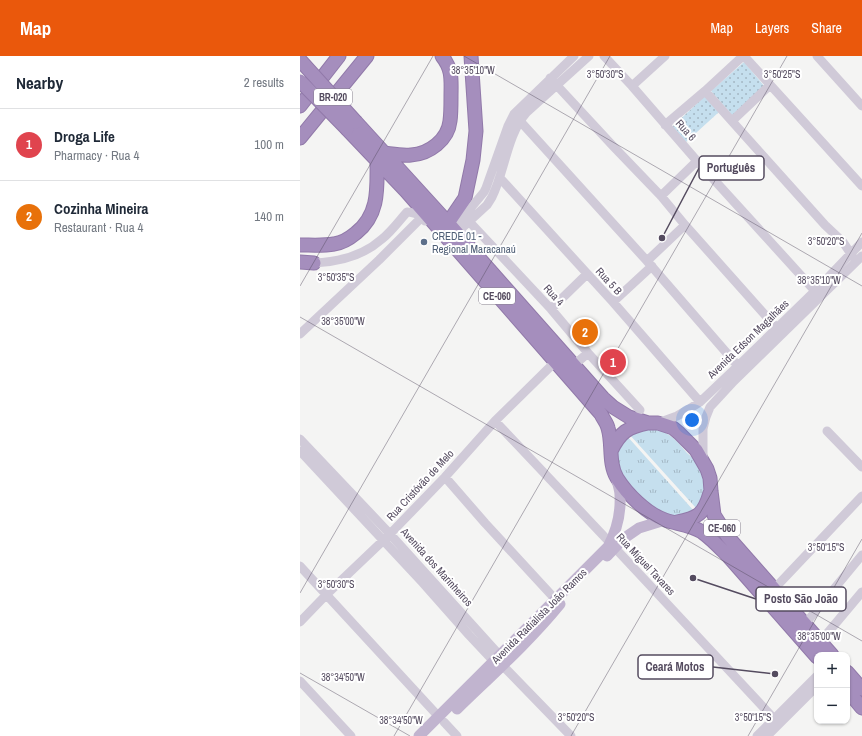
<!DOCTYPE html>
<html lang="en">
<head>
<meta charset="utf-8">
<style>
	:root { --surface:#fff; --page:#f2f2f3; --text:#1f2937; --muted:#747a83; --line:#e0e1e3; --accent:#ea580c }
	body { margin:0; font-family:"Archivo Narrow",sans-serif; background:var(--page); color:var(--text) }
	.controls { position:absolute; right:12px; bottom:12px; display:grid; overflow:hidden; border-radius:8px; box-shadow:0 1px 3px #0004 }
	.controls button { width:36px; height:36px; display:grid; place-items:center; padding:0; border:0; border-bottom:1px solid var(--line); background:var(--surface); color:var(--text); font:20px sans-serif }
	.you { position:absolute; left:392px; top:364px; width:14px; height:14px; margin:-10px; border:3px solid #fff; border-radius:50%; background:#1a73e8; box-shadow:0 0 0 6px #1a73e833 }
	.badge { display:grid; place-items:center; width:26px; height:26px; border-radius:50%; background:var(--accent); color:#fff; font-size:13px; font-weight:700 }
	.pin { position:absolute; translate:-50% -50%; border:2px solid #fff; box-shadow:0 1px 4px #0006 }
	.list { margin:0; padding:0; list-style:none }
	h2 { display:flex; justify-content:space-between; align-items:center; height:52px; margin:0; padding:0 16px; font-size:17px }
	h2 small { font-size:13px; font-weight:400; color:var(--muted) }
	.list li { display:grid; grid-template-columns:26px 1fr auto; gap:12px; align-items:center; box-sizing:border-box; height:72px; padding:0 16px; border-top:1px solid var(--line) }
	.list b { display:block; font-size:15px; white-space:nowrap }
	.list p { margin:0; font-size:13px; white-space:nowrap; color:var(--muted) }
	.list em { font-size:13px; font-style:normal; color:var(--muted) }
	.map { position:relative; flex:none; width:562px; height:680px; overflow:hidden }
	header { display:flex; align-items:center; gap:24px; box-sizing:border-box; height:56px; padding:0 20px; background:var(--accent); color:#fff }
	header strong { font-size:19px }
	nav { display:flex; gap:22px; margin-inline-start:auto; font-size:14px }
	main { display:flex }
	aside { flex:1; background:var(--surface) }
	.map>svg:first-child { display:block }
</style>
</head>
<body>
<header>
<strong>Map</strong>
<nav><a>Map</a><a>Layers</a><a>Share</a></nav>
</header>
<main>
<aside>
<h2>Nearby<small>2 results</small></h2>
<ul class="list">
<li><span class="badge" style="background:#e0444e">1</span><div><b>Droga Life</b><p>Pharmacy · Rua 4</p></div><em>100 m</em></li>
<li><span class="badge" style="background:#e8710a">2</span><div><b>Cozinha Mineira</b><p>Restaurant · Rua 4</p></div><em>140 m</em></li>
</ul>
</aside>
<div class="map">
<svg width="562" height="680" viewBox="0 0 562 680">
	<defs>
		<pattern id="grass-tufts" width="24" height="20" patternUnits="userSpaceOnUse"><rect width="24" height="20" fill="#c5dfee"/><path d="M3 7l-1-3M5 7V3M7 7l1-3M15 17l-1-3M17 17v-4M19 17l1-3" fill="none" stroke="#a3b7c4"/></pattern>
		<pattern id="park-dots" width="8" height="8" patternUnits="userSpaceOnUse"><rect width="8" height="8" fill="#c5dfee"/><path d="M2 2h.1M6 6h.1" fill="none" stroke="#a3b7c4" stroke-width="1.8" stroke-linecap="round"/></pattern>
	</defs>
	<rect width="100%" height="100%" fill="#f4f4f3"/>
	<path fill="url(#grass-tufts)" d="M 355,373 C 371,377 377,385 387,397 C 391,400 395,404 398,408 C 407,422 408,440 396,452 L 329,378 L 340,374 Z
		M 327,380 L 394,455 L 381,460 L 373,460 L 352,454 L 327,426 L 321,419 L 319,411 L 317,395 Z"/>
	<path fill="url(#park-dots)" d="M 444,6 L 465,31 L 433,60 L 411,35 Z
		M 405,40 L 419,56 L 386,86 L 372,71 Z"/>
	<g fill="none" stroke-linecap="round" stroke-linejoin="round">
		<g stroke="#9179a9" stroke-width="15">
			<path id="highway" d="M 0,50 L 39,0
				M 56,66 L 148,167 L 303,342 L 313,351 L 329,361 L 348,367 L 358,367 L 373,372 L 379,377 L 396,394 L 407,413 L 410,422 L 411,435 L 414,459 L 428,481 L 532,599
				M 47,73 L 106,135 L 301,358 C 303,363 307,367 308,372 C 313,388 308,407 317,422 C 327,438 347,458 365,464 C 377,468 391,469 402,476 C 412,483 421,493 429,501 L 517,601
				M 0,82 L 67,0
				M 83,97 C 92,98 102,100 111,99 C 129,98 148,84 150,65 C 151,58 151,49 151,41 C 151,24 153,14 142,0
				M 148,167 L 165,142 L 173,104 L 176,75 L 171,0
				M 0,189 C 11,189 23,190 34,188 C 42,187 50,182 56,177 C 80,158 77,131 77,104
				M 0,206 L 14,207
				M 311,395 C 320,376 328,371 348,367
				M 377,466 C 398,462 404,458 410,437
				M 547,616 L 562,633
				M 547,634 L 562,652"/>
		</g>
		<path stroke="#d0cad8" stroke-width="9" d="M 304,0 L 332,30 L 397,105 L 515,235
			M 444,0 L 562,130
			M 517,0 L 562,50
			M 250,22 L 313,90 L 361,140 L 385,169 L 482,278
			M 332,30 L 365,0
			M 405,35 L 525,169 L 543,186 L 553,201
			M 220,65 L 347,205 L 438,310
			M 432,65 L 470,29
			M 365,69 L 405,35 L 443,0
			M 200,122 L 313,246 L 400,346
			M 361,140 L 397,105
			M 164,160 L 251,253 L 288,297 L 340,354
			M 151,169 L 157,168 L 160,165 L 184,136 L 186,132 L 208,70 L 214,58 L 274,0
			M 160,180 L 160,176 L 162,172 L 187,149 L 192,141 C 205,115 207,79 226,57 L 289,0
			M 347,205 L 385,169
			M 14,207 C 39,206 63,200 82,183 C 91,176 99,165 107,156 C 117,157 118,158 125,165
			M 313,246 L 352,210
			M 251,253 L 287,218
			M 0,278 L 79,204 L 122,161
			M 274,309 L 288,297
			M 195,365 L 315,492 L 344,523 L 479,668
			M 358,367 L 377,360 L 389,353 L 400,346 L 438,310 L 515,235 L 562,186
			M 527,375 L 562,411
			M 0,383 L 90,478 L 203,603
			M 0,395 L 123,527 L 169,579 L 199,611 L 206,613 L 271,680
			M 403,405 L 403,373 L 406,361 L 410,351 L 434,325 L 562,200
			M 145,421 L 185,467 L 256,544
			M 0,510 L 139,661
			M 474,533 L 562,440
			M 0,566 L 27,538 L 90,478 L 145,421 L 195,365 L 255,306
			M 505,568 L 562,499
			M 520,586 L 562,536
			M 0,625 L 51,680
			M 144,666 L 157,680
			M 457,680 L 517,620
			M 467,680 L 517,630"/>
		<path stroke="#c1b4cf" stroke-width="11" d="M 307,500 L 323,483 L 339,472 L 365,464
			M 157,653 C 192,619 230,585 260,548
			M 119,680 L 308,491 C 316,476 321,457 320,439 C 320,434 318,429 317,424"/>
		<use href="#highway" stroke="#a58ebd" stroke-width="13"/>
		<g stroke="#9179a9" stroke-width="15" stroke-linecap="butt">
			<path id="highway-bridge" d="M 0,4 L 56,66
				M 0,25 L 47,73"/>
		</g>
		<use href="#highway-bridge" stroke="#a58ebd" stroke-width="13"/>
	</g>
	<path fill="none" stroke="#544b5f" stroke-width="1" stroke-opacity="0.45" d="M 164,0 L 562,230M 0,230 L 133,0M 0,261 L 562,585M 0,537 L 310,0M 0,617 L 110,680M 94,680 L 487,0M 271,680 L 562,177M 448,680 L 562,483"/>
	<circle fill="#5c6f8a" stroke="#fff" stroke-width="1.5" cx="124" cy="186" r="4"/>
	<g text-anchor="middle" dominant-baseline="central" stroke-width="4" stroke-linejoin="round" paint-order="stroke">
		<g fill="#fff" stroke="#87818f" stroke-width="1">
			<rect x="14" y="33" width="38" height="16" rx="3"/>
			<rect x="179" y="232" width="36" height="16" rx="3"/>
			<rect x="404" y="464" width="36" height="16" rx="3"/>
		</g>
		<g font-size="10" font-weight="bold" fill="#544b5f">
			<text x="33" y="41">BR-020</text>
			<text x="197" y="240">CE-060</text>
			<text x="422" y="472">CE-060</text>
		</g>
		<g font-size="11" fill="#544b5f" stroke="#fff">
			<text transform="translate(386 74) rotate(48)">Rua 6</text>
			<text transform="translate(309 225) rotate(47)">Rua 5 B</text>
			<text transform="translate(254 239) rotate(48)">Rua 4</text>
			<text transform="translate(448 283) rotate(-44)">Avenida Edson Magalhães</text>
			<text transform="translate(120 429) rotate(-47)">Rua Cristóvão de Melo</text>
			<text transform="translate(346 508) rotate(47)">Rua Miguel Tavares</text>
			<text transform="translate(137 511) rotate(48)">Avenida dos Marinheiros</text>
			<text transform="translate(239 560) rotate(-45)">Avenida Radialista João Ramos</text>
		</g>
		<g font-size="11" fill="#4e5e75" stroke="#fff" text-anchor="start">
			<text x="132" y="180">CREDE 01 -<tspan x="132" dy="13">Regional Maracanaú</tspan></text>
		</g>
	</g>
	<g font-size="10" text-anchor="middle" fill="#544b5f" stroke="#fff" stroke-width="4" stroke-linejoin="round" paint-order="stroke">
		<text x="173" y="18">38°35'10"W</text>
		<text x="305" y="22">3°50'30"S</text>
		<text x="482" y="22">3°50'25"S</text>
		<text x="526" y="189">3°50'20"S</text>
		<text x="36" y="225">3°50'35"S</text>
		<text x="519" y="228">38°35'10"W</text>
		<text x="43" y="269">38°35'00"W</text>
		<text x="526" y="495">3°50'15"S</text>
		<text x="36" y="532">3°50'30"S</text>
		<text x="519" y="584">38°35'00"W</text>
		<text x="43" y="625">38°34'50"W</text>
		<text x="276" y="665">3°50'20"S</text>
		<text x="453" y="665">3°50'15"S</text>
		<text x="101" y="668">38°34'50"W</text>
	</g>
	<path fill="none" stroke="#544b5f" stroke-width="1.5" d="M362 182L399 112M393 522L456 543M475 618L413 611"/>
	<g fill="#544b5f" stroke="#fff" stroke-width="1.5">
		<circle cx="362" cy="182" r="4"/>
		<circle cx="393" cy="522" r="4"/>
		<circle cx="475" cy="618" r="4"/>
	</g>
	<g fill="#fff" stroke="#544b5f" stroke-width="1.5">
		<rect x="399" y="100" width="65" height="24" rx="4"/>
		<rect x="456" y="531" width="90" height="24" rx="4"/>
		<rect x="338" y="599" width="75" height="24" rx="4"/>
	</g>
	<g font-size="12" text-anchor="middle" font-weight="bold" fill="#544b5f">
		<text x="431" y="116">Português</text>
		<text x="501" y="547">Posto São João</text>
		<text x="375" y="615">Ceará Motos</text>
	</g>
</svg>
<div class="controls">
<button>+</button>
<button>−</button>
</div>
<div class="you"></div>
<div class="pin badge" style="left:313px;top:306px;background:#e0444e">1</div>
<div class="pin badge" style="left:285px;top:276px;background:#e8710a">2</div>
</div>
</main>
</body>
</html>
